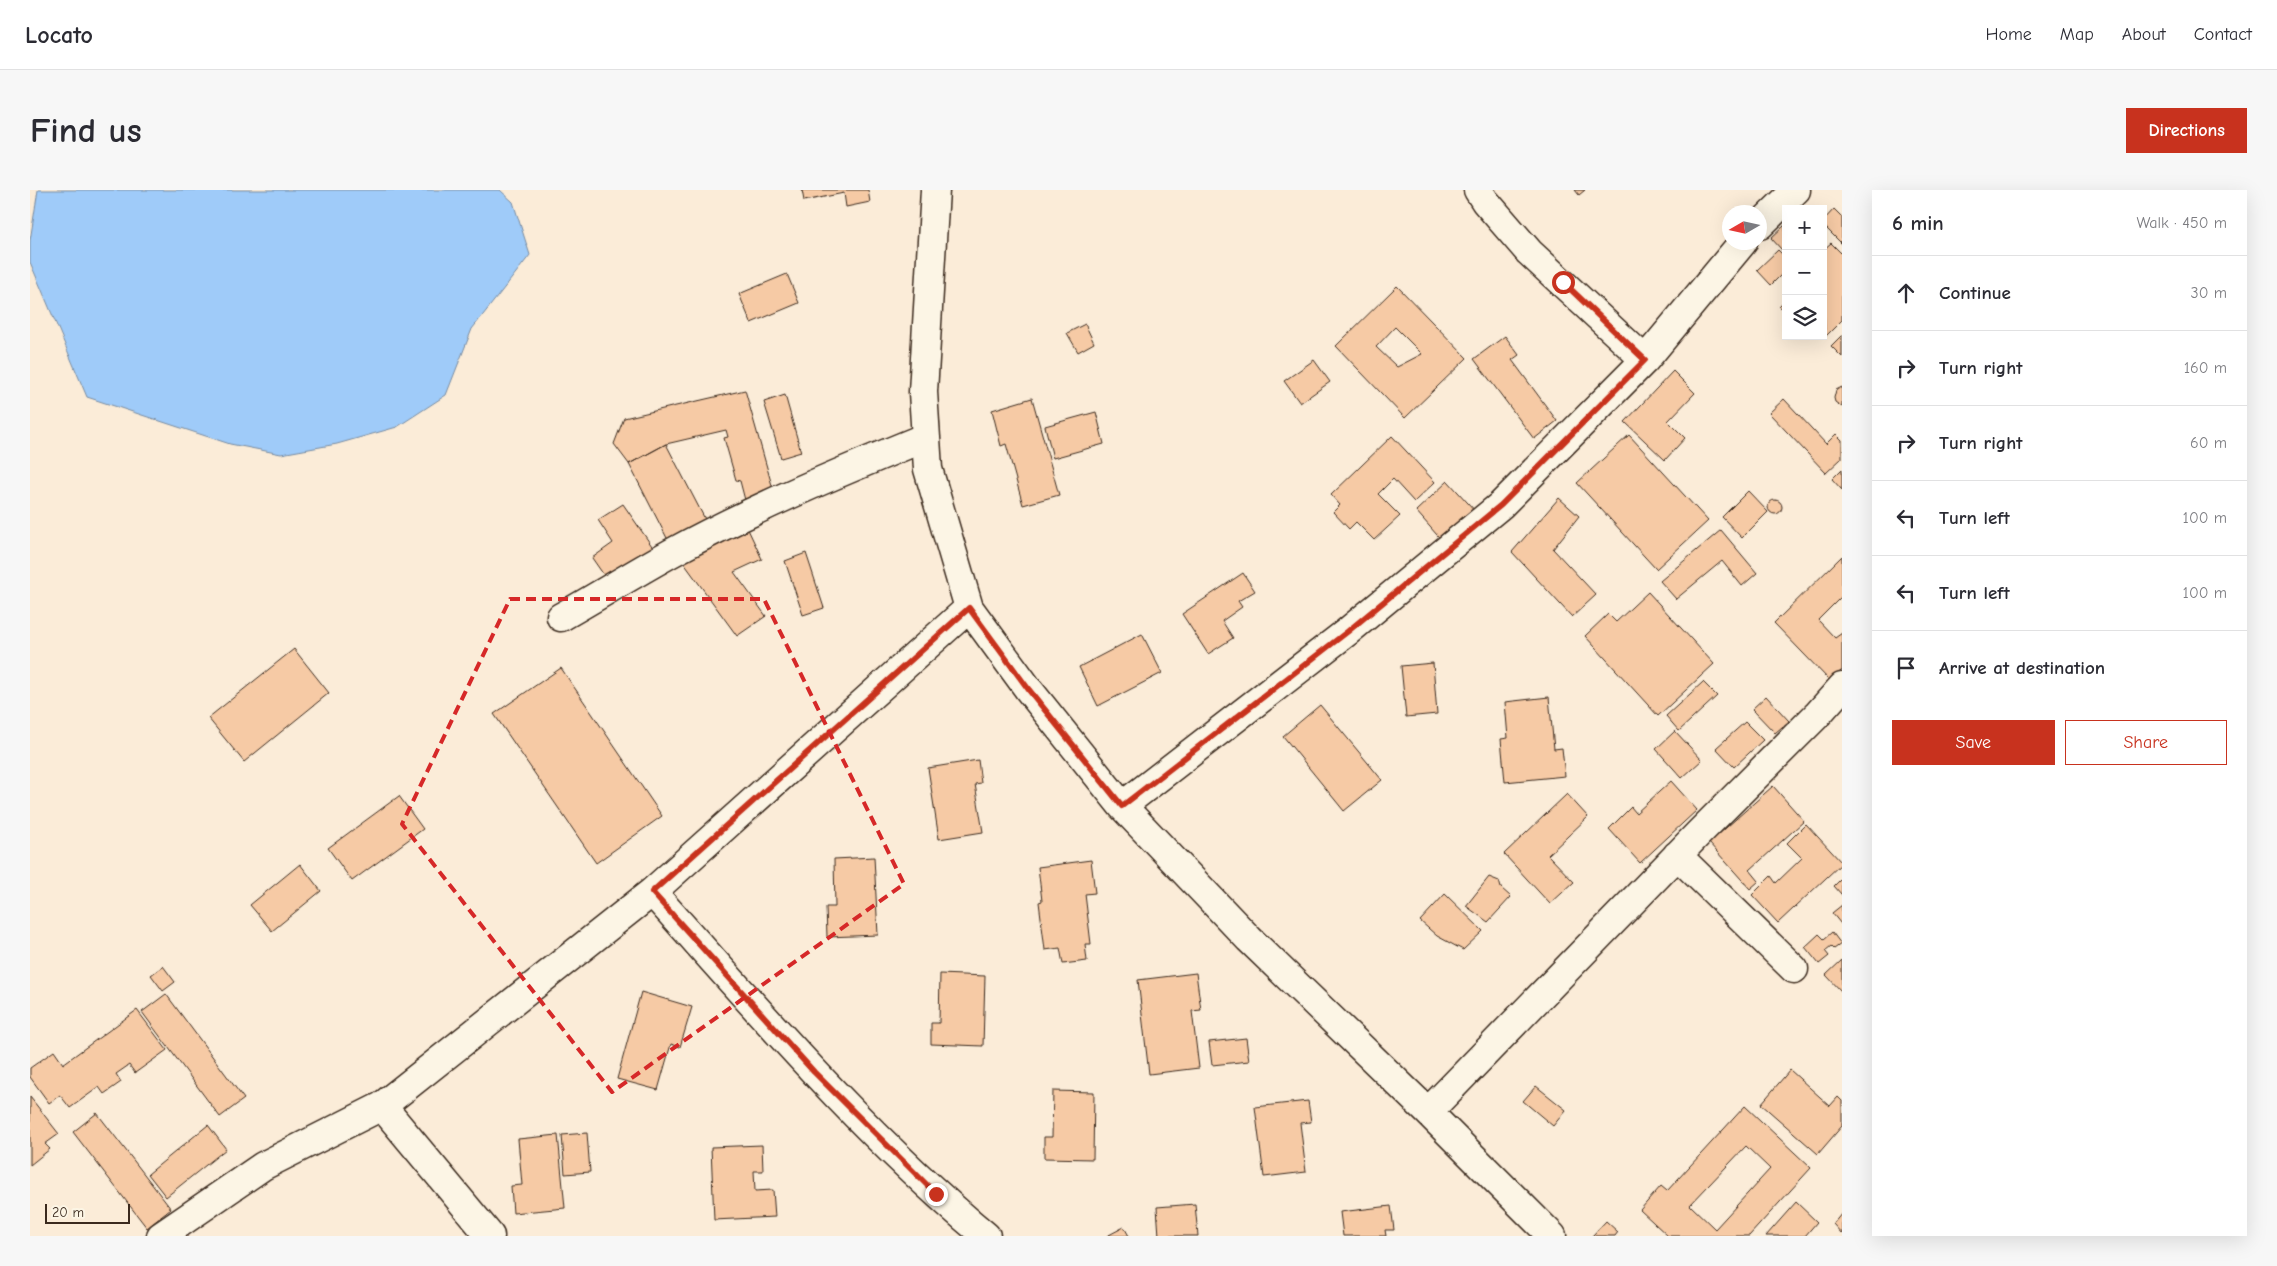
<!DOCTYPE html>
<html lang="en">
<head>
<meta charset="utf-8">
<style>
	:root { --surface:#fff; --page:#f7f7f7; --text:#2b2b33; --muted:#7c7c81; --line:#e1e1e2; --accent:#c8321e }
	body { margin:0; font-family:"Comic Neue",sans-serif; background:var(--page); color:var(--text) }
	.controls { position:absolute; right:15px; top:15px; display:grid; overflow:hidden; border-radius:0px; box-shadow:0 5px 20px #0002 }
	.controls button { width:45px; height:45px; display:grid; place-items:center; padding:0; border:0; border-bottom:1px solid var(--line); background:var(--surface); color:var(--text); font:25px sans-serif }
	.compass { position:absolute; left:1692px; top:15px; width:45px; height:45px; border-radius:50%; background:var(--surface); box-shadow:0 5px 20px #0002; rotate:261deg }
	.scale { position:absolute; left:15px; bottom:12px; width:85px; box-sizing:border-box; padding-left:5px; border:2px solid #3b2a1e; border-top:0; font-size:14px; line-height:18px; white-space:nowrap; color:#3b2a1e; -webkit-text-stroke:4px #fcf5e5; paint-order:stroke }
	.stop { position:absolute; width:15px; height:15px; margin:-11px; border:4px solid #c8321e; border-radius:50%; background:#fff }
	.stop.end { background:#c8321e; border-color:#fff; box-shadow:0 1px 5px #0008 }
	.list { margin:0; padding:0; list-style:none }
	h2 { display:flex; justify-content:space-between; align-items:center; height:65px; margin:0; padding:0 20px; font-size:21px }
	h2 small { font-size:16px; font-weight:400; color:var(--muted) }
	.list li { display:grid; grid-template-columns:32px 1fr auto; gap:15px; align-items:center; box-sizing:border-box; height:75px; padding:0 20px; border-top:1px solid var(--line) }
	.list b { display:block; font-size:19px; white-space:nowrap }
	.list em { font-size:16px; font-style:normal; color:var(--muted) }
	.actions { display:flex; gap:10px; padding:15px 20px }
	.actions a { flex:1; padding:11px 0; border:1px solid var(--accent); border-radius:0px; text-align:center; font-size:18px; color:var(--accent) }
	.actions .main { background:var(--accent); color:#fff }
	.icon { flex:none; width:28px; height:28px; fill:none; stroke:currentColor; stroke-width:2; stroke-linecap:round; stroke-linejoin:round }
	.map { position:relative; flex:none; width:1812px; height:1046px; overflow:hidden; border-radius:0px }
	header { display:flex; align-items:center; gap:30px; box-sizing:border-box; height:70px; padding:0 25px; background:var(--surface); border-bottom:1px solid var(--line) }
	header strong { font-size:24px }
	nav { display:flex; gap:28px; margin-inline-start:auto; font-size:18px }
	.intro { display:flex; align-items:center; justify-content:space-between; box-sizing:border-box; height:120px; padding:0 30px }
	h1 { margin:0; font-size:35px }
	.button { padding:12px 22px; border-radius:0px; background:var(--accent); color:#fff; font-size:18px; font-weight:700 }
	main { display:flex; gap:30px; padding:0 30px }
	aside { flex:1; background:var(--surface); border-radius:0px; box-shadow:0 5px 20px #0002 }
	.map>svg:first-child { display:block }
</style>
</head>
<body>
<header>
<strong>Locato</strong>
<nav><a>Home</a><a>Map</a><a>About</a><a>Contact</a></nav>
</header>
<div class="intro"><h1>Find us</h1><a class="button">Directions</a></div>
<main>
<div class="map">
<svg width="1812" height="1046" viewBox="0 0 1812 1046">
	<rect width="100%" height="100%" fill="#fbecd8"/>
	<filter id="ink" filterUnits="userSpaceOnUse"><feTurbulence type="fractalNoise" baseFrequency=".02" numOctaves="2"/><feDisplacementMap in="SourceGraphic" scale="10" xChannelSelector="R" yChannelSelector="G"/><feConvolveMatrix kernelMatrix="1 2 1 2 8 2 1 2 1" color-interpolation-filters="sRGB"/></filter>
	<g filter="url(#ink)">
		<path fill="#9fcbf9" stroke="#778ba1" d="M 8,0 L 470,0 L 483,12 L 500,65 L 442,139 L 416,205 L 367,237 L 307,254 L 251,264 L 200,254 L 57,207 L 0,72 L 0,51 Z"/>
		<path fill="#f6caa5" stroke="#3b2a1e" fill-rule="evenodd" d="M 772,0 L 838,0 L 840,12 L 816,17 L 814,3 L 774,11 Z
			M 1545,0 L 1555,0 L 1549,5 Z
			M 1804,19 L 1812,27 L 1812,54 L 1793,35 L 1793,31 Z
			M 1755,35 L 1756,56 L 1752,60 L 1741,48 Z
			M 1801,53 L 1812,64 L 1812,130 L 1795,147 L 1793,60 Z
			M 1748,60 L 1756,68 L 1756,80 L 1741,95 L 1727,80 Z
			M 757,84 L 769,113 L 721,133 L 709,104 Z
			M 1367,96 L 1437,168 L 1375,228 L 1306,156 ZM 1365,137 L 1392,164 L 1367,177 L 1346,157 Z
			M 1756,109 L 1756,122 L 1749,116 Z
			M 1055,134 L 1064,153 L 1048,162 L 1037,143 Z
			M 1812,145 L 1812,167 L 1801,156 Z
			M 1475,146 L 1489,165 L 1482,170 L 1527,231 L 1504,249 L 1444,169 Z
			M 1284,170 L 1300,192 L 1270,213 L 1254,191 Z
			M 1643,181 L 1665,203 L 1638,231 L 1655,248 L 1635,270 L 1595,232 Z
			M 1812,197 L 1812,217 L 1805,212 L 1804,208 L 1806,200 Z
			M 715,200 L 745,306 L 716,314 L 710,291 L 706,290 L 694,248 L 698,247 L 696,240 L 636,254 L 599,274 L 584,254 L 594,228 Z
			M 755,205 L 771,262 L 751,268 L 734,212 Z
			M 1002,208 L 1029,305 L 993,315 L 976,254 L 971,256 L 962,220 Z
			M 1754,209 L 1796,254 L 1806,244 L 1812,250 L 1812,268 L 1796,283 L 1739,223 Z
			M 1066,222 L 1074,254 L 1023,268 L 1015,236 Z
			M 1599,245 L 1678,331 L 1626,379 L 1547,293 Z
			M 1362,246 L 1405,292 L 1384,312 L 1363,289 L 1348,304 L 1370,326 L 1344,350 L 1326,332 L 1319,339 L 1303,322 L 1310,315 L 1301,305 Z
			M 636,254 L 677,333 L 639,352 L 599,274 Z
			M 1812,279 L 1812,300 L 1802,289 Z
			M 1418,291 L 1447,323 L 1414,353 L 1386,321 Z
			M 1718,301 L 1738,322 L 1712,348 L 1692,327 Z
			M 1529,308 L 1549,326 L 1523,359 L 1566,405 L 1542,427 L 1482,362 Z
			M1738 317a7 7 0 1 1 14 0a7 7 0 1 1-14 0Z
			M 593,314 L 624,359 L 578,391 L 562,368 L 583,353 L 568,330 Z
			M 716,335 L 732,369 L 704,382 L 736,426 L 707,446 L 651,369 Z
			M 1691,340 L 1727,383 L 1712,396 L 1692,371 L 1646,409 L 1630,391 Z
			M 776,363 L 794,418 L 773,425 L 755,371 Z
			M 1812,366 L 1812,406 L 1788,430 L 1805,448 L 1812,443 L 1812,480 L 1800,491 L 1744,433 Z
			M 1213,383 L 1225,401 L 1208,411 L 1212,417 L 1192,431 L 1203,448 L 1178,464 L 1152,424 Z
			M 1618,402 L 1684,474 L 1628,526 L 1555,446 L 1578,424 L 1586,432 Z
			M 1112,444 L 1132,483 L 1068,516 L 1049,477 Z
			M 264,459 L 299,503 L 214,572 L 178,528 Z
			M 1403,473 L 1407,524 L 1376,527 L 1371,476 Z
			M 531,478 L 632,626 L 566,673 L 464,524 Z
			M 1673,492 L 1687,506 L 1649,541 L 1636,526 Z
			M 1736,506 L 1759,531 L 1745,543 L 1722,519 Z
			M 1519,507 L 1524,559 L 1532,558 L 1535,586 L 1475,592 L 1471,549 L 1478,548 L 1475,512 Z
			M 1290,515 L 1352,590 L 1314,621 L 1253,546 Z
			M 1715,532 L 1733,550 L 1704,577 L 1686,558 Z
			M 1645,541 L 1672,570 L 1652,588 L 1626,559 Z
			M 948,570 L 951,593 L 945,594 L 953,642 L 909,649 L 898,578 Z
			M 1641,591 L 1667,620 L 1610,673 L 1579,639 L 1601,617 L 1606,623 Z
			M 1743,596 L 1774,631 L 1720,680 L 1729,691 L 1720,699 L 1679,653 Z
			M 1537,604 L 1558,627 L 1518,665 L 1544,692 L 1520,714 L 1474,664 Z
			M 369,606 L 393,639 L 322,691 L 298,658 Z
			M 1776,634 L 1812,673 L 1748,733 L 1722,705 L 1741,686 L 1746,693 L 1772,668 L 1757,653 Z
			M 844,667 L 848,745 L 797,747 L 796,717 L 805,717 L 804,669 Z
			M 1061,670 L 1065,703 L 1055,704 L 1061,754 L 1055,754 L 1057,771 L 1033,774 L 1030,758 L 1015,760 L 1009,712 L 1012,711 L 1008,677 Z
			M 270,674 L 291,701 L 242,741 L 220,715 Z
			M 1459,687 L 1469,691 L 1471,698 L 1481,707 L 1458,732 L 1436,716 Z
			M 1812,688 L 1812,705 L 1804,696 Z
			M 1415,704 L 1453,741 L 1433,760 L 1407,746 L 1390,731 Z
			M 1812,715 L 1812,733 L 1811,734 L 1802,723 Z
			M 1802,742 L 1811,754 L 1804,759 L 1801,756 L 1795,761 L 1799,766 L 1789,774 L 1775,757 L 1789,744 L 1794,749 Z
			M 1812,770 L 1812,802 L 1796,785 Z
			M 133,776 L 145,792 L 133,801 L 121,785 Z
			M 1166,783 L 1171,820 L 1162,821 L 1169,878 L 1119,884 L 1108,790 Z
			M 910,784 L 955,786 L 953,856 L 901,854 L 901,833 L 909,833 Z
			M 611,802 L 662,817 L 650,857 L 641,854 L 628,900 L 587,889 Z
			M 136,804 L 214,909 L 190,927 L 112,822 Z
			M 107,820 L 137,860 L 105,883 L 99,875 L 86,884 L 91,892 L 74,904 L 69,897 L 40,918 L 30,905 L 19,913 L 0,887 L 0,878 L 24,861 L 33,874 Z
			M 1216,848 L 1219,871 L 1182,875 L 1179,852 Z
			M 1760,880 L 1800,916 L 1808,907 L 1812,911 L 1812,936 L 1788,964 L 1731,914 Z
			M 1506,896 L 1536,920 L 1523,936 L 1493,911 Z
			M 1023,901 L 1064,902 L 1063,969 L 1014,968 L 1014,947 L 1022,947 Z
			M 0,907 L 29,944 L 15,954 L 20,959 L 0,975 Z
			M 1278,911 L 1281,932 L 1270,933 L 1276,982 L 1234,987 L 1225,917 Z
			M 1715,916 L 1781,978 L 1719,1046 L 1638,1046 L 1610,1020 L 1631,996 L 1637,1001 ZM 1716,956 L 1740,979 L 1685,1039 L 1660,1015 Z
			M 67,923 L 141,1019 L 117,1038 L 43,942 Z
			M 178,935 L 196,959 L 136,1007 L 118,984 Z
			M 557,943 L 560,982 L 535,984 L 532,945 Z
			M 528,945 L 535,1018 L 483,1023 L 481,996 L 492,995 L 488,949 Z
			M 732,955 L 733,981 L 724,981 L 725,1001 L 743,1000 L 745,1027 L 684,1030 L 681,957 Z
			M 1766,1012 L 1787,1032 L 1775,1046 L 1736,1046 Z
			M 1165,1014 L 1168,1046 L 1129,1046 L 1127,1017 Z
			M 1361,1016 L 1364,1040 L 1355,1040 L 1356,1046 L 1313,1046 L 1310,1022 Z
			M 1812,1023 L 1812,1044 L 1803,1034 Z
			M 1576,1031 L 1588,1042 L 1585,1046 L 1562,1046 Z
			M 1094,1037 L 1099,1046 L 1077,1046 Z"/>
		<g fill="none" stroke-linecap="round" stroke-linejoin="round">
			<g stroke="#3b2a1e" stroke-width="31">
				<path id="minor" d="M 905,0 L 893,202 L 898,279 L 939,418 L 999,500 L 1092,616 L 1219,749 L 1398,922 L 1522,1046
					M 1448,0 L 1455,11 L 1499,62 L 1615,170
					M 1730,35 L 1766,0
					M 531,427 C 568,406 605,383 643,362 C 724,318 810,282 896,247
					M 1092,616 L 1317,442 L 1471,315 L 1615,170 L 1713,52
					M 1647,665 L 1764,779
					M 622,702 C 729,821 833,944 956,1046
					M 352,916 L 460,1046
					M 1398,922 L 1668,644 L 1787,525 L 1812,497
					M 131,1046 L 233,976 L 352,916 L 622,702 L 939,418"/>
			</g>
			<use href="#minor" stroke="#fcf5e5" stroke-width="28"/>
		</g>
	</g>
	<g fill="none" stroke-linecap="round" stroke-linejoin="round" filter="url(#ink)">
		<path stroke="#c8321e" stroke-width="6" d="M 906,1004 L 784,882 L 622,702 L 939,418 L 999,500 L 1092,616 L 1317,442 L 1471,315 L 1615,170 L 1533,92"/>
	</g>
	<path fill="none" stroke="#d62828" stroke-width="4" stroke-dasharray="10 6" stroke-linejoin="round" d="M 480,409 L 734,409 L 874,694 L 582,902 L 372,634 Z"/>
</svg>
<div class="controls">
<button>+</button>
<button>−</button>
<button><svg class="icon" aria-label="layers" viewBox="0 0 24 24"><path d="M12 4l9 5-9 5-9-5zM3 14l9 5 9-5"/></svg></button>
</div>
<svg class="compass" viewBox="-18 -18 36 36"><path d="M0-13l5 13h-10z" fill="#e53935"/><path d="M0 13l5-13h-10z" fill="#7c7c81"/></svg>
<div class="scale">20 m</div>
<div class="stop" style="left:1533px;top:92px"></div>
<div class="stop end" style="left:906px;top:1004px"></div>
</div>
<aside>
<h2>6 min<small>Walk · 450 m</small></h2>
<ul class="list">
<li><svg class="icon" aria-label="ahead" viewBox="0 0 24 24"><path d="M12 20V5M6 11l6-6 6 6"/></svg><div><b>Continue</b></div><em>30 m</em></li>
<li><svg class="icon" aria-label="right" viewBox="0 0 24 24"><path d="M7 20v-9h11M14 6l5 5-5 5"/></svg><div><b>Turn right</b></div><em>160 m</em></li>
<li><svg class="icon" aria-label="right" viewBox="0 0 24 24"><path d="M7 20v-9h11M14 6l5 5-5 5"/></svg><div><b>Turn right</b></div><em>60 m</em></li>
<li><svg class="icon" aria-label="left" viewBox="0 0 24 24"><path d="M17 20v-9H6M10 6l-5 5 5 5"/></svg><div><b>Turn left</b></div><em>100 m</em></li>
<li><svg class="icon" aria-label="left" viewBox="0 0 24 24"><path d="M17 20v-9H6M10 6l-5 5 5 5"/></svg><div><b>Turn left</b></div><em>100 m</em></li>
<li><svg class="icon" aria-label="arrive" viewBox="0 0 24 24"><path d="M6 21V4h12l-3 4 3 4H6"/></svg><div><b>Arrive at destination</b></div></li>
</ul>
<div class="actions"><a class="main">Save</a><a>Share</a></div>
</aside>
</main>
</body>
</html>
